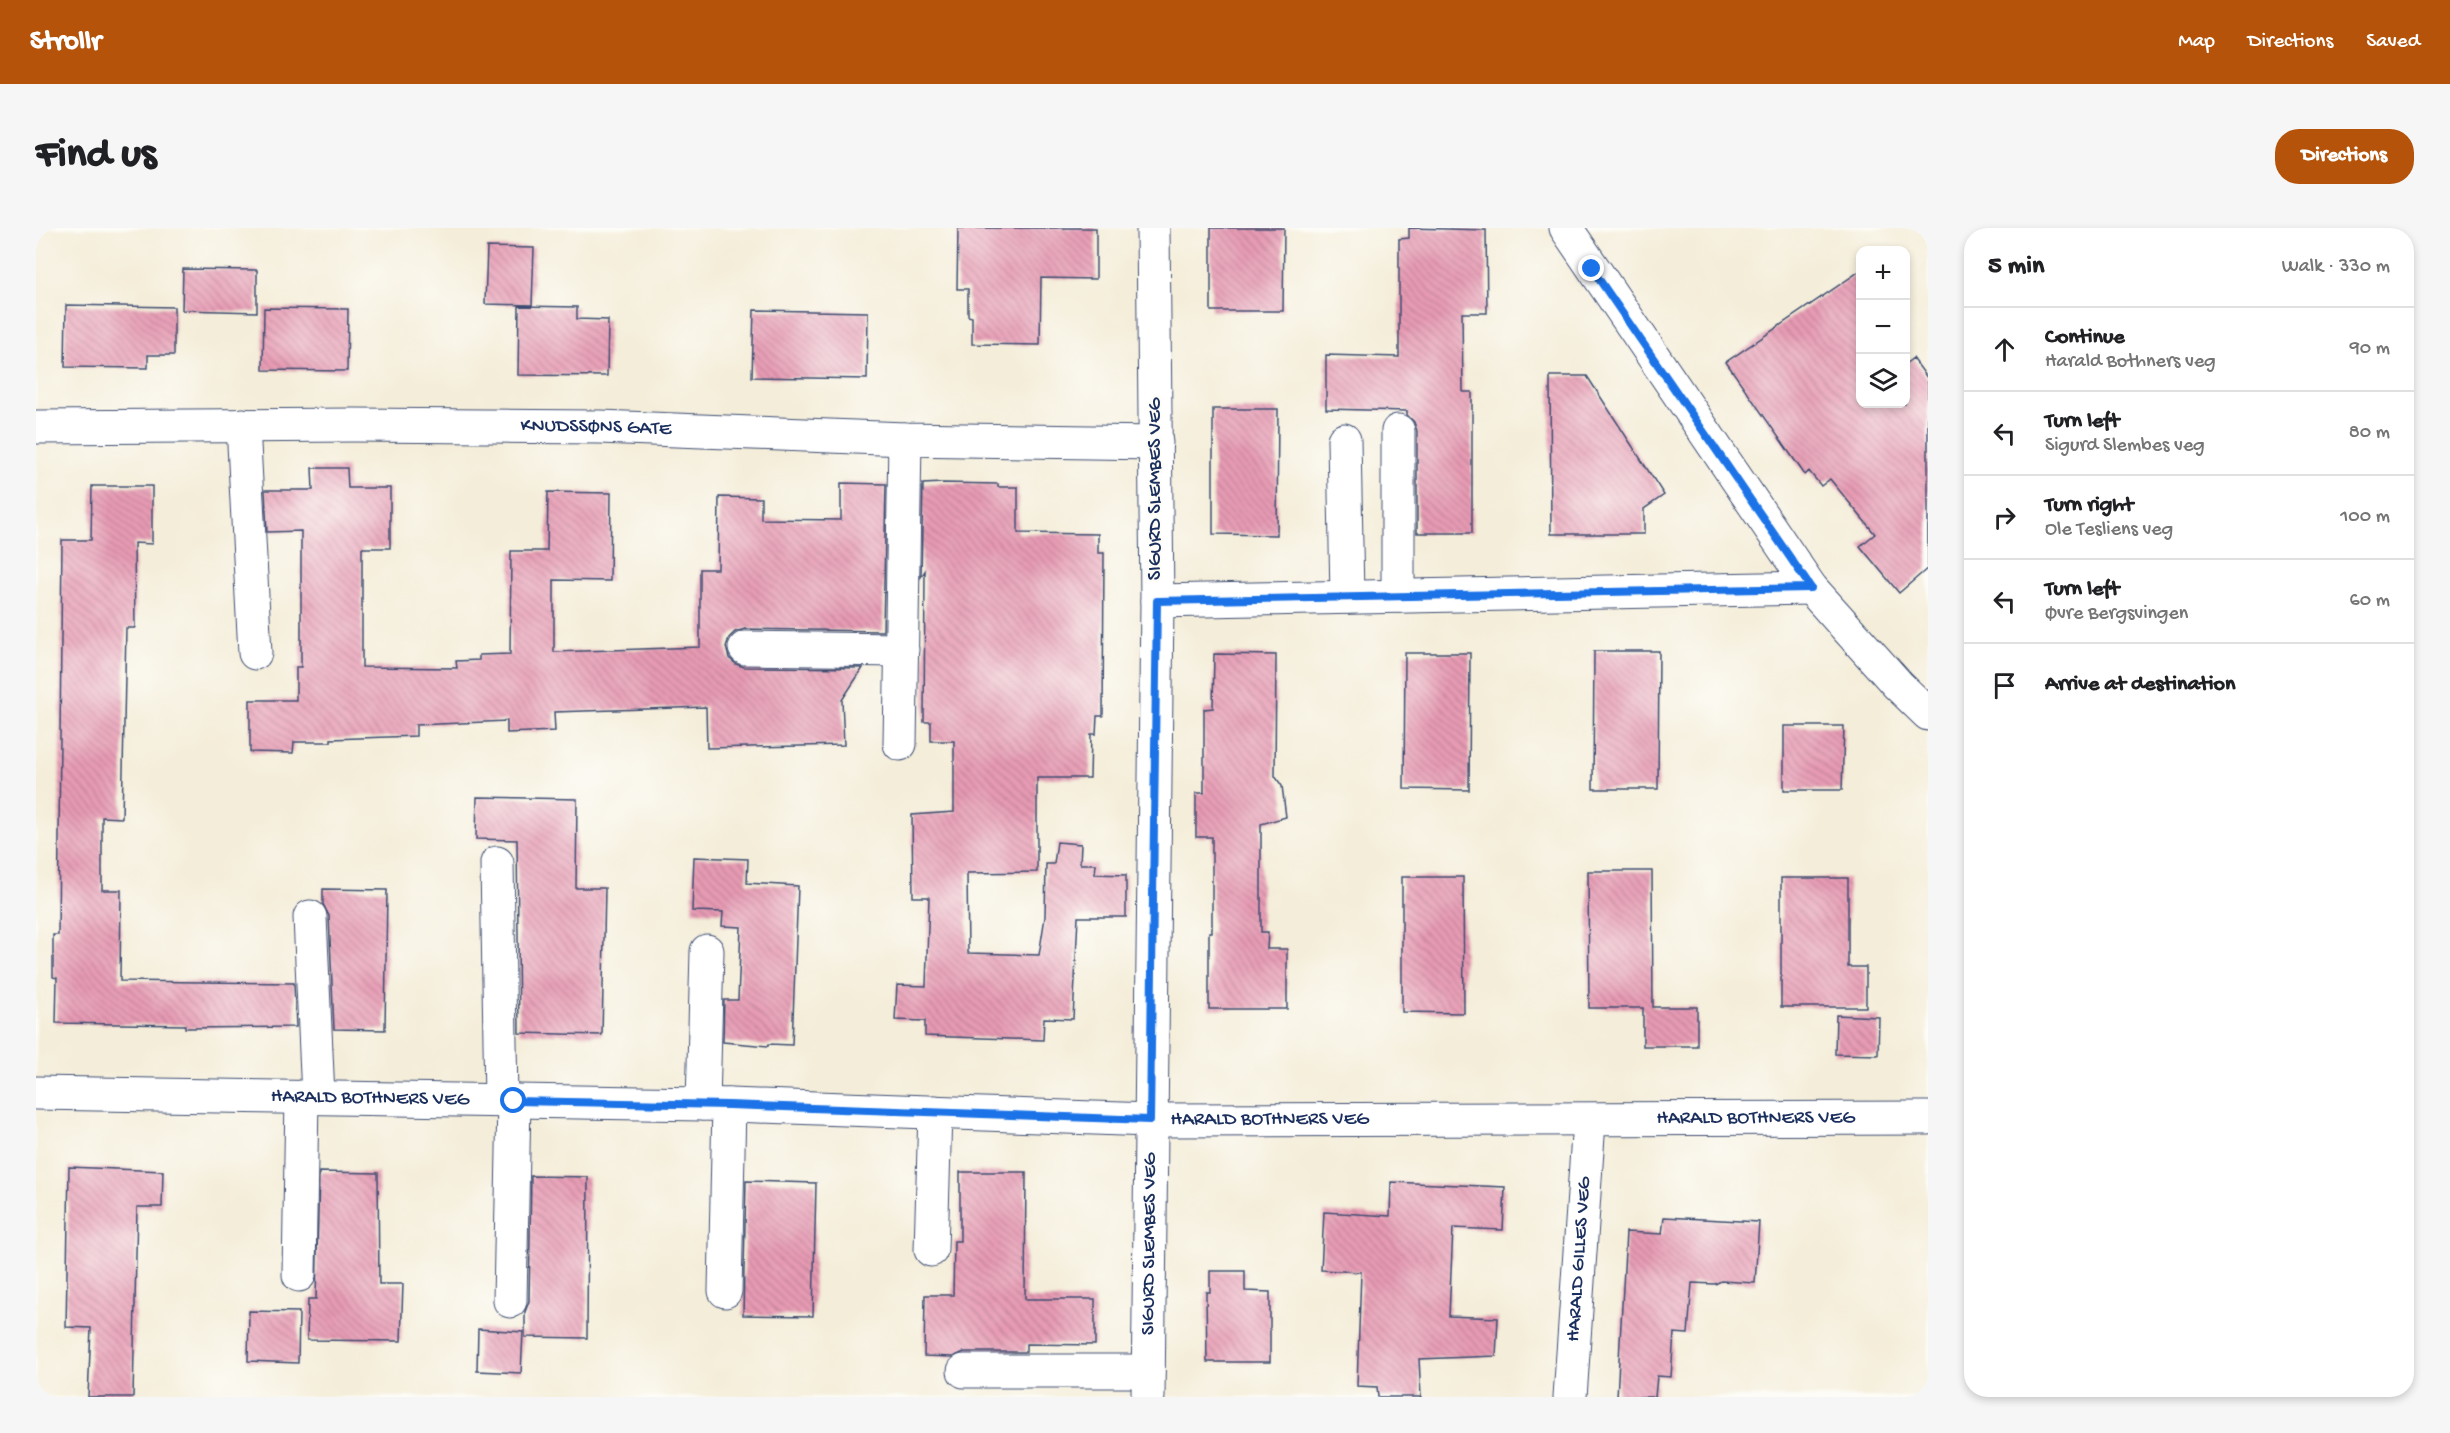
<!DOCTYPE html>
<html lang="en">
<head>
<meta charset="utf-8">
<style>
	:root { --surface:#fff; --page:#f6f6f6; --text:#202124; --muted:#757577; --line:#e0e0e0; --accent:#b45309 }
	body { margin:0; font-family:"Gochi Hand",sans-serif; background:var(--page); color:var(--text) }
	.controls { position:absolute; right:18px; top:18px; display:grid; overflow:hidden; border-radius:12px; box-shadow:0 3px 9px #0003 }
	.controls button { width:54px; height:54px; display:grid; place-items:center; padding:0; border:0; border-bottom:2px solid var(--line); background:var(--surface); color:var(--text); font:30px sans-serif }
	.stop { position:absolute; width:18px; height:18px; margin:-14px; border:4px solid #1a73e8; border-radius:50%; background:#fff }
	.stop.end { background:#1a73e8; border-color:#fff; box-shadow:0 2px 6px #0008 }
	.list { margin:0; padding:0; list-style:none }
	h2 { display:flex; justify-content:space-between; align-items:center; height:78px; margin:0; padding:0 24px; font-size:26px }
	h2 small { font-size:20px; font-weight:400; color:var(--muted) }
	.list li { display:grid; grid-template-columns:39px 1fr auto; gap:18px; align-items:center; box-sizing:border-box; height:84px; padding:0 24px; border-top:2px solid var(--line) }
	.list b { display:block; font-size:22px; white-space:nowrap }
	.list p { margin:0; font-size:20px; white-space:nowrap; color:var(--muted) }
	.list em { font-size:20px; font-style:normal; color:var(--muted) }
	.icon { flex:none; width:33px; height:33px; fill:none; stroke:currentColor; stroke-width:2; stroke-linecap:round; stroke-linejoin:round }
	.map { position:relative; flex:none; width:1892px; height:1169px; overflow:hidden; border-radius:24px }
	header { display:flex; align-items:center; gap:36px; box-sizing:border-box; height:84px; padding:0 30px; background:var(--accent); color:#fff }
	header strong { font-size:28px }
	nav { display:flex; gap:33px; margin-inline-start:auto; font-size:21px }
	.intro { display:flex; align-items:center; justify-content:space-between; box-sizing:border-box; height:144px; padding:0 36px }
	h1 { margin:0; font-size:42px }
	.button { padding:15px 27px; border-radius:24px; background:var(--accent); color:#fff; font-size:21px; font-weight:700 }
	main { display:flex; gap:36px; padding:0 36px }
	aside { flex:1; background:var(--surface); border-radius:24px; box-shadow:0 3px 9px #0003 }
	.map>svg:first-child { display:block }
</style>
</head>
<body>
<header>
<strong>Strollr</strong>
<nav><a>Map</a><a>Directions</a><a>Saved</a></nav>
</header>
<div class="intro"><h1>Find us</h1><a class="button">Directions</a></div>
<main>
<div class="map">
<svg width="1892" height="1169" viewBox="0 0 1892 1169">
	<defs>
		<pattern id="building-back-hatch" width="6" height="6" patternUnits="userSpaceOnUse" patternTransform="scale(1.5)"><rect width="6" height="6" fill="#e89bb4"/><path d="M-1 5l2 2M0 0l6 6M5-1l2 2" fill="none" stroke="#bb7f96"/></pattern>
	</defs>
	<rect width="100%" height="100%" fill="#fdfcf7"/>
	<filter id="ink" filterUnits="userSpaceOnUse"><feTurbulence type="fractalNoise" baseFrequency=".0167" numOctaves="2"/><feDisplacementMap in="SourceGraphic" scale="12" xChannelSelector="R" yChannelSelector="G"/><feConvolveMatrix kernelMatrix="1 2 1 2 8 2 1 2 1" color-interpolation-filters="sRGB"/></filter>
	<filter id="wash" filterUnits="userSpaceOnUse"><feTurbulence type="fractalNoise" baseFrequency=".008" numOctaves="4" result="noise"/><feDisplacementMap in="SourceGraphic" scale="24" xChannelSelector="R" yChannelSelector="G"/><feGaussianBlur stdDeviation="1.35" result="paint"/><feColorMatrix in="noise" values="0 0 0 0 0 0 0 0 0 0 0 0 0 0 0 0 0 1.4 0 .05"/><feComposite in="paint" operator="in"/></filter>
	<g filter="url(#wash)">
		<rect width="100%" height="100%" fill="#f4edd9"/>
		<g id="blocks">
			<path fill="url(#building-back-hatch)" d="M 922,0 L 1060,0 L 1060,51 L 1005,50 L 1004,117 L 936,116 L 936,89 L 932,88 L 932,61 L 921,61 Z
				M 1175,0 L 1248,0 L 1247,83 L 1175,83 Z
				M 1373,0 L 1450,2 L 1451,85 L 1426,85 L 1427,164 L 1436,164 L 1436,305 L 1381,305 L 1381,203 L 1378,194 L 1371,187 L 1371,183 L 1290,181 L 1290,127 L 1363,129 L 1363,11 L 1373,10 Z
				M 451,19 L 498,20 L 496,77 L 449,76 Z
				M 147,41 L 221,42 L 221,84 L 146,82 Z
				M 1824,43 L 1824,176 L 1869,176 L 1869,136 L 1877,130 L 1892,151 L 1892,340 L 1863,365 L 1824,318 L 1839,306 L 1794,251 L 1785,258 L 1773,243 L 1769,247 L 1690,134 Z
				M 30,77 L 138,79 L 138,127 L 112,127 L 112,140 L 29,139 Z
				M 483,78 L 541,79 L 541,91 L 572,92 L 571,148 L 482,147 Z
				M 228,80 L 312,81 L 311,143 L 227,142 Z
				M 718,82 L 832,84 L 831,151 L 716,149 Z
				M 1514,148 L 1551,148 L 1628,267 L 1608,281 L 1608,306 L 1515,306 Z
				M 1177,181 L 1242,181 L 1241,307 L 1177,306 Z
				M 276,240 L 311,240 L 312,260 L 354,260 L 354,320 L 326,320 L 326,439 L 421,440 L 420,433 L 443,432 L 443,427 L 474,426 L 475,323 L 511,323 L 512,264 L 575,265 L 574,353 L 518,352 L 518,424 L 664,419 L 664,341 L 682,341 L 683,269 L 725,270 L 725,291 L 805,292 L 805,255 L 850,256 L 847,403 L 709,401 L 699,404 L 693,410 L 690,419 L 693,430 L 700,436 L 708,439 L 827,440 L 806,472 L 808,517 L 671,520 L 670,479 L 518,484 L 519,503 L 471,505 L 471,493 L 380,497 L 380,508 L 295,511 L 295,514 L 258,514 L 257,525 L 214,524 L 214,472 L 260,472 L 260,439 L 265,439 L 265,303 L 231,304 L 229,262 L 277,262 Z
				M 907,255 L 962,256 L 962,259 L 982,259 L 982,305 L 1062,306 L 1062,325 L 1068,325 L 1067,488 L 1061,488 L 1060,506 L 1055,506 L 1054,550 L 1001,550 L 1001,644 L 931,645 L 932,725 L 1003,727 L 1009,689 L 1010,636 L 1018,636 L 1021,614 L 1045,616 L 1044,636 L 1060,636 L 1059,646 L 1090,647 L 1090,689 L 1042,689 L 1037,791 L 1008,790 L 1007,812 L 889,808 L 889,793 L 859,792 L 861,757 L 890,758 L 893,669 L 877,669 L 876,587 L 918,584 L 918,513 L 895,513 L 895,494 L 888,494 L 889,343 L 885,349 L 887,256 Z
				M 56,258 L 116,258 L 116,316 L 98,315 L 99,400 L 90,400 L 86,590 L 66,589 L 66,662 L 85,662 L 84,753 L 258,755 L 260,799 L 149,800 L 149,797 L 20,795 L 21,750 L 17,749 L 17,707 L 22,707 L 26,312 L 55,312 Z
				M 1558,423 L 1623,423 L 1622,561 L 1557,561 Z
				M 1369,425 L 1434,425 L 1433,562 L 1368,561 Z
				M 1178,426 L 1240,427 L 1239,548 L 1246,558 L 1250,589 L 1225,596 L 1225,704 L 1232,704 L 1231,721 L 1251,721 L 1251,781 L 1173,781 L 1173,704 L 1176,704 L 1176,609 L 1160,609 L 1160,565 L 1168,565 L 1168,481 L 1177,480 Z
				M 1748,498 L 1808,498 L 1806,562 L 1748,562 Z
				M 441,569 L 541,571 L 540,660 L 569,660 L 566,807 L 483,805 L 481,612 L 440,611 Z
				M 658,629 L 712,631 L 711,655 L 762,658 L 756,817 L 733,816 L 732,818 L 687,814 L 688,772 L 702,772 L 705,699 L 686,698 L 687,684 L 656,683 Z
				M 1552,643 L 1616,643 L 1617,779 L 1661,779 L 1661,818 L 1607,818 L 1607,780 L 1553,780 Z
				M 1366,649 L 1427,649 L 1428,785 L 1366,784 Z
				M 1745,650 L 1812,650 L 1812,739 L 1830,739 L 1830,779 L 1745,779 Z
				M 287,661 L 351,662 L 349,802 L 298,801 L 293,688 L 287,676 Z
				M 1800,787 L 1843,789 L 1842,827 L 1799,826 Z
				M 33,939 L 127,943 L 126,979 L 101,979 L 97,1169 L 52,1169 L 55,1100 L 30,1099 Z
				M 283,944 L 342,945 L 343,1056 L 367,1056 L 365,1113 L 271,1112 L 272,1071 L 280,1071 Z
				M 924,944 L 990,944 L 989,1071 L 1059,1071 L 1059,1117 L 990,1116 L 990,1124 L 928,1124 L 917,1129 L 888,1128 L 889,1067 L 917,1067 L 918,1013 L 924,1013 Z
				M 495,948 L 552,949 L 551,1110 L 489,1109 L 489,1084 L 493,1073 Z
				M 710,953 L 780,955 L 777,1088 L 707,1087 Z
				M 1355,954 L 1469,959 L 1467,1002 L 1417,1000 L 1413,1088 L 1462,1090 L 1460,1128 L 1383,1131 L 1385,1169 L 1342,1169 L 1341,1159 L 1321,1158 L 1325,1044 L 1285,1042 L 1288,984 L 1354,988 Z
				M 1628,989 L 1723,994 L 1719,1055 L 1685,1053 L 1679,1056 L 1656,1055 L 1652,1106 L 1638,1105 L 1635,1149 L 1621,1148 L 1619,1169 L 1581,1169 L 1590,1004 L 1626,1006 Z
				M 1174,1043 L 1209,1043 L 1209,1063 L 1234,1064 L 1234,1134 L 1171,1134 L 1170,1064 L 1174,1064 Z
				M 213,1083 L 263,1084 L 262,1135 L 212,1133 Z
				M 442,1101 L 487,1104 L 485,1145 L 441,1143 Z"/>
		</g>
	</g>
	<g filter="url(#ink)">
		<use href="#blocks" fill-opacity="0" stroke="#3c4c70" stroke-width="1.5"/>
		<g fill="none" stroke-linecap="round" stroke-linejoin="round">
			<g stroke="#3c4c70" stroke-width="35">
				<g id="minor">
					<path d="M 1530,0 L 1775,360 L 1862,457 L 1892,486"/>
					<path d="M 207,197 L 219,425"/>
					<path id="s1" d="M 0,199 L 318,197 L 564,199 L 869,211 L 1120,215"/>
					<path d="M 1362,203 L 1362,368"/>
					<path d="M 1308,212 L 1311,369"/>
					<path d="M 1121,373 L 1775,360"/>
					<path d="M 709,420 L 866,422"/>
					<path d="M 864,516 L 869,211"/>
					<path d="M 461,635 L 465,873"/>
					<path d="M 274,689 L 282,869"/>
					<path id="s2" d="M 0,865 L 667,876 L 1114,892 L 1892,890"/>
					<path d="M 667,876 L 671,723"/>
					<path d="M 895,1022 L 899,884"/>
					<path d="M 263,1047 L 266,869"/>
					<path d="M 689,1063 L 693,877"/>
					<path d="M 474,1073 L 478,873"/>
					<path d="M 928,1143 L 1112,1143"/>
					<path id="s3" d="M 1112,1169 L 1121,373 L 1117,0"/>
					<path id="s4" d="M 1534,1169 L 1553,893"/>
				</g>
			</g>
			<use href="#minor" stroke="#fff" stroke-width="33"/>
		</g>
	</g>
	<g fill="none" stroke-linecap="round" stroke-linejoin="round" filter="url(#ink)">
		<path stroke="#1a73e8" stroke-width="8" d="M 478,873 L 693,877 L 1114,892 L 1121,373 L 1775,360 L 1556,41"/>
	</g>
	<g text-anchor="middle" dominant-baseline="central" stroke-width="4.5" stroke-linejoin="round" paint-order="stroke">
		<g font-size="20" fill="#1b2f5e" stroke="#fdfcf7">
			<text stroke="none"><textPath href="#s1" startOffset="560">KNUDSSØNS GATE</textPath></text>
			<text transform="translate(1120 261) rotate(-90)">SIGURD SLEMBES VEG</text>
			<text stroke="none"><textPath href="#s2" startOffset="334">HARALD BOTHNERS VEG</textPath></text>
			<text stroke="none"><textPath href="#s2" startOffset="1720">HARALD BOTHNERS VEG</textPath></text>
			<text stroke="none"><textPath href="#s2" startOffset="1234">HARALD BOTHNERS VEG</textPath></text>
			<text stroke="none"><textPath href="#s3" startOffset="153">SIGURD SLEMBES VEG</textPath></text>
			<text stroke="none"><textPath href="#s4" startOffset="138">HARALD GILLES VEG</textPath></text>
		</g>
	</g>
</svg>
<div class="controls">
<button>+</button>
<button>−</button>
<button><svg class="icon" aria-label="layers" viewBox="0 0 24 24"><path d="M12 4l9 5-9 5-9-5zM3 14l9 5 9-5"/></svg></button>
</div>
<div class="stop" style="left:478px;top:873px"></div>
<div class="stop end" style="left:1556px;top:41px"></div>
</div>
<aside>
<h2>5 min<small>Walk · 330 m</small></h2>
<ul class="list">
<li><svg class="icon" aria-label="ahead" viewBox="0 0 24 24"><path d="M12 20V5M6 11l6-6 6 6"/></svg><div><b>Continue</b><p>Harald Bothners veg</p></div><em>90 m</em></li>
<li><svg class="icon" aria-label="left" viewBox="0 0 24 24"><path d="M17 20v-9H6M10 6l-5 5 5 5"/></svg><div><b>Turn left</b><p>Sigurd Slembes veg</p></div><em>80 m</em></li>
<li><svg class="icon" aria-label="right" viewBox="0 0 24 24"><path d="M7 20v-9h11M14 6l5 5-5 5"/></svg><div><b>Turn right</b><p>Ole Tesliens veg</p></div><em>100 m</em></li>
<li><svg class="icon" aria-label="left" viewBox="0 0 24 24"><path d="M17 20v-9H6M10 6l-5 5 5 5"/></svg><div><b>Turn left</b><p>Øvre Bergsvingen</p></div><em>60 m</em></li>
<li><svg class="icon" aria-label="arrive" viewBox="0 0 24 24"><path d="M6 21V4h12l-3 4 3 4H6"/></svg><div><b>Arrive at destination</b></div></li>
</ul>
</aside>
</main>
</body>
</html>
